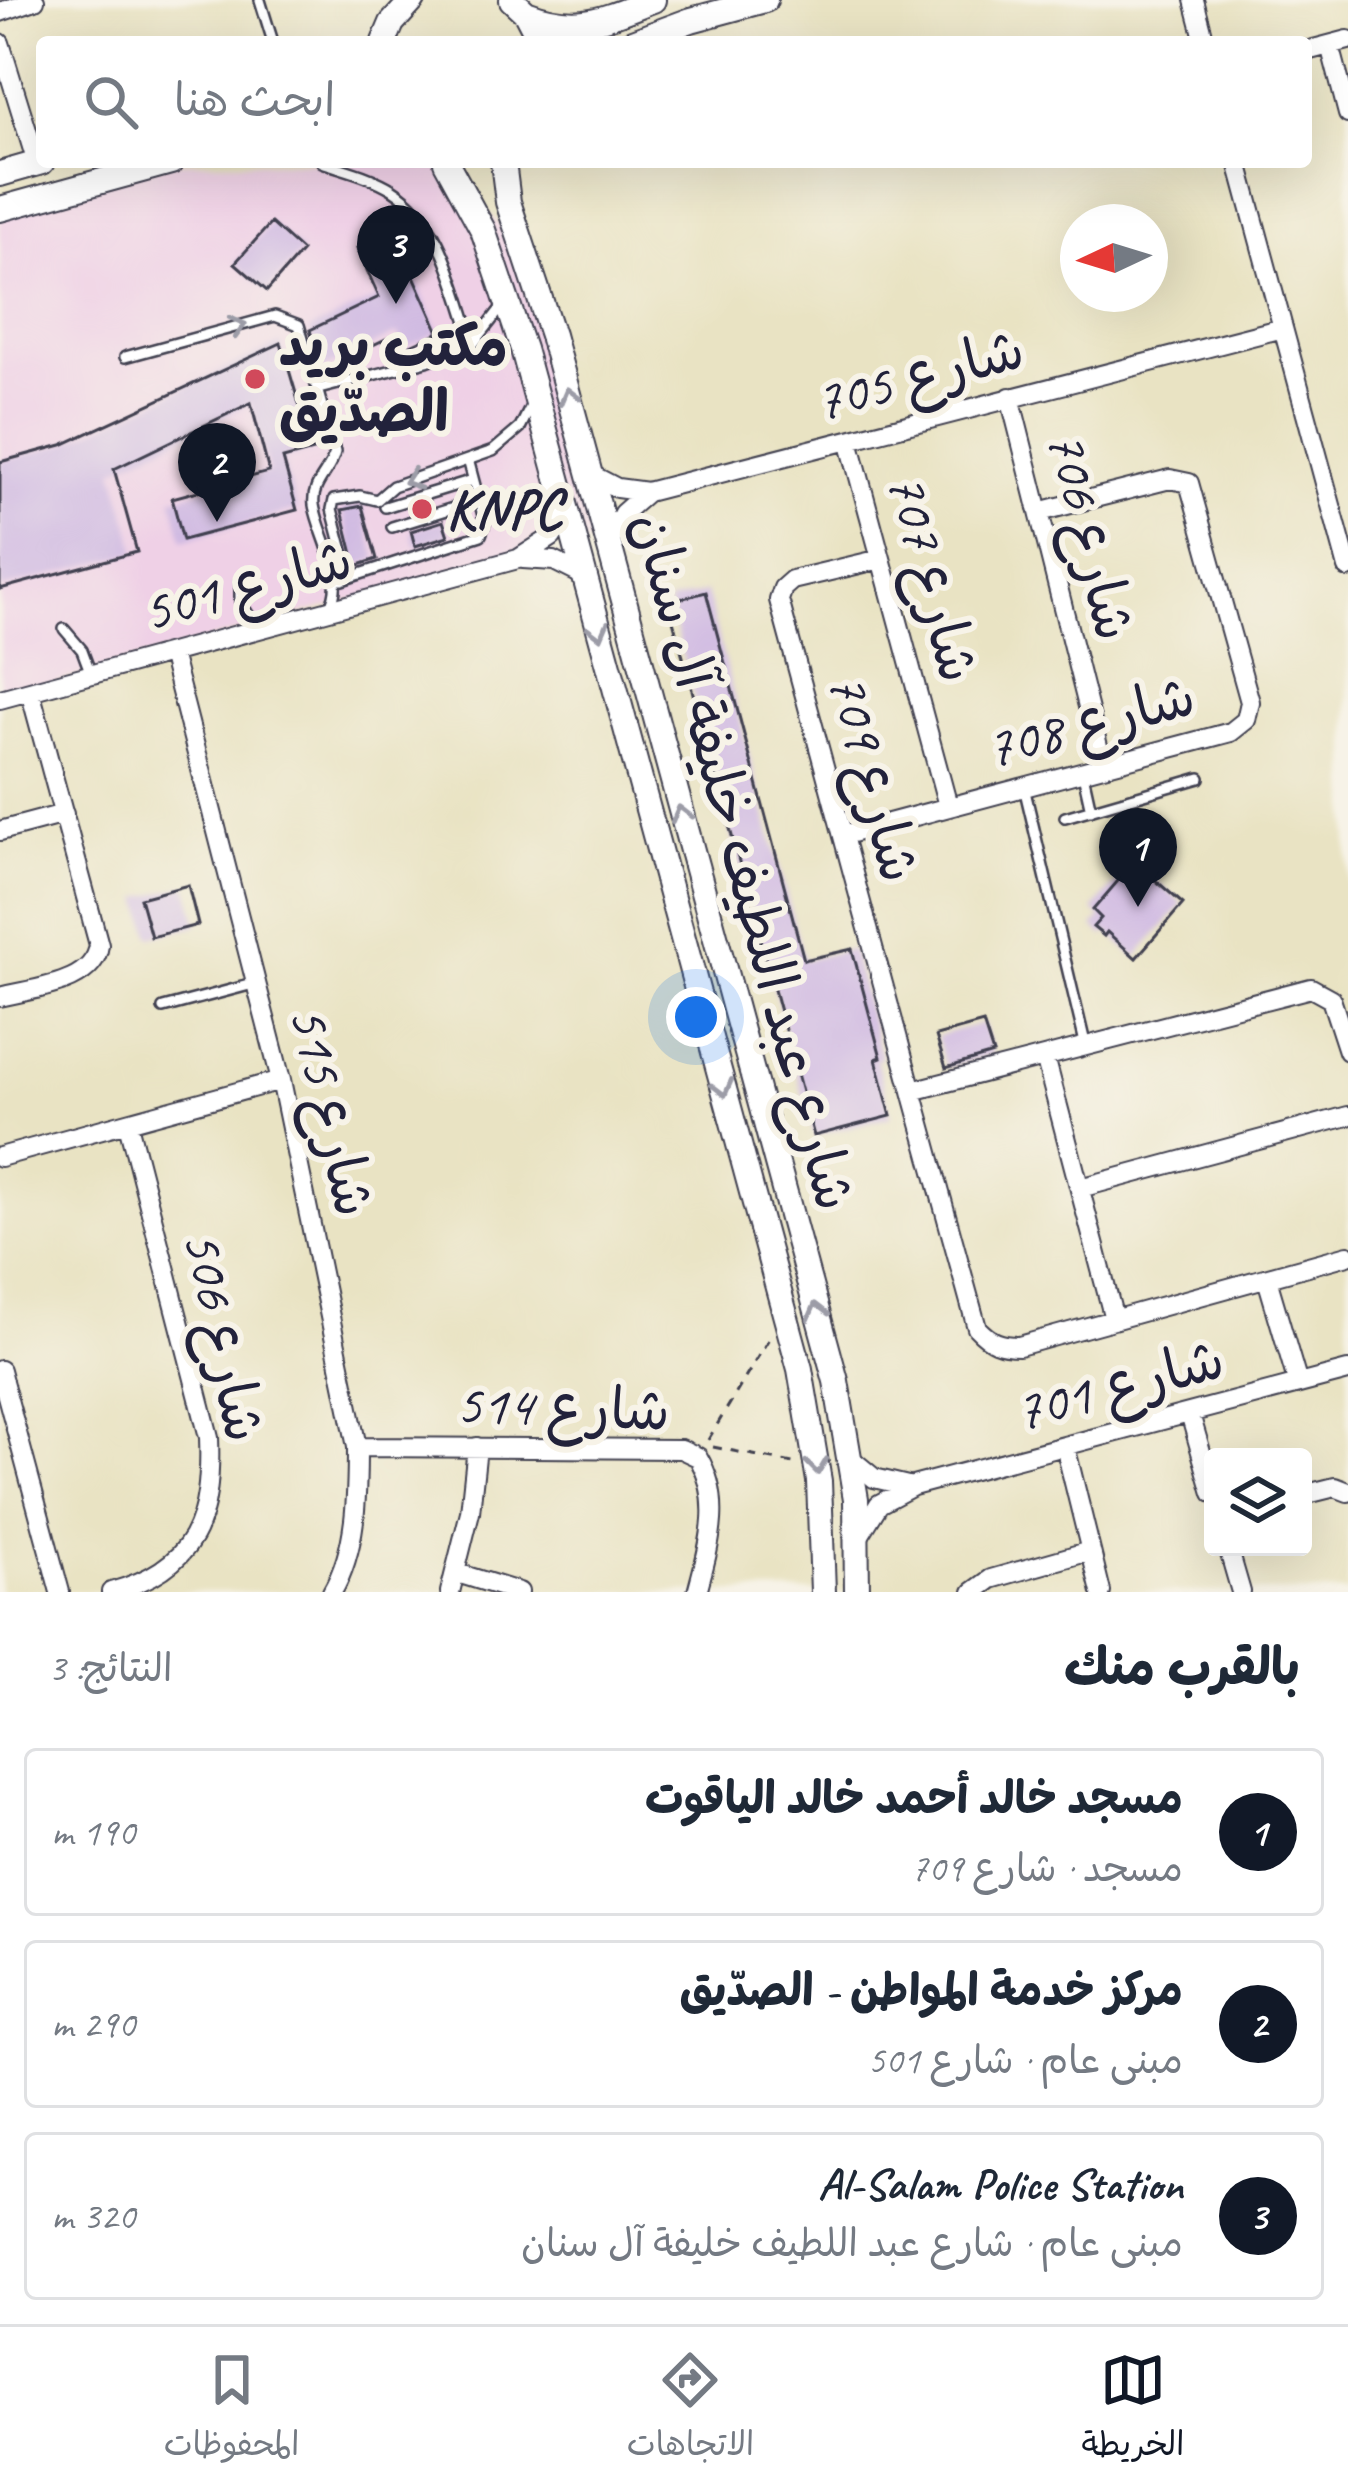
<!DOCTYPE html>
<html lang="ar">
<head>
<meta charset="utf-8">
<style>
	:root { --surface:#fff; --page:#f2f2f3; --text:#1f2937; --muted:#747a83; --line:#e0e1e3; --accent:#111827 }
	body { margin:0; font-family:Caveat,"Playpen Sans Arabic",sans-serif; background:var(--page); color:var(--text); direction:rtl }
	.controls { position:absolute; right:36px; bottom:36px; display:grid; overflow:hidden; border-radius:12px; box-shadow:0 12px 48px #0002 }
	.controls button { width:108px; height:108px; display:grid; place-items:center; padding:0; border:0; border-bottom:3px solid var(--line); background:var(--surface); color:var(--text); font:60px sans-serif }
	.compass { position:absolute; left:1060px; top:204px; width:108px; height:108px; border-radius:50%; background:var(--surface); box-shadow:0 12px 48px #0002; rotate:266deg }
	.you { position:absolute; left:696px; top:1017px; width:42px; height:42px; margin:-30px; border:9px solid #fff; border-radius:50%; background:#1a73e8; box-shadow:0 0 0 18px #1a73e833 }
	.badge { display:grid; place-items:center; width:78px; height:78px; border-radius:50%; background:var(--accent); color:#fff; font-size:39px; font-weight:700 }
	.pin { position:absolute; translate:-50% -99px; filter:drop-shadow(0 3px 6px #0008) }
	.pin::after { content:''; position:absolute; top:63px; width:42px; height:36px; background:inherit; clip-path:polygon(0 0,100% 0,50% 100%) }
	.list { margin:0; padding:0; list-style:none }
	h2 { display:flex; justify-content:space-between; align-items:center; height:156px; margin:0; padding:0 48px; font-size:51px }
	h2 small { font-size:39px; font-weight:400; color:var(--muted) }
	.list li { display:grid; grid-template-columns:78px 1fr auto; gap:36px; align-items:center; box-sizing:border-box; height:168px; margin:0 24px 24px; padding:0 24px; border:3px solid var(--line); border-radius:12px }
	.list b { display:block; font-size:45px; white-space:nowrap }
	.list p { margin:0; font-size:39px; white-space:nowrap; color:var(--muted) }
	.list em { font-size:39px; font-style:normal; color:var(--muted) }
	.icon { flex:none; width:66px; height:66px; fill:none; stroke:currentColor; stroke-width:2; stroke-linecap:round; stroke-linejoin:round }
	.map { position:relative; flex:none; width:1348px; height:1592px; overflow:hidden; direction:ltr }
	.search { position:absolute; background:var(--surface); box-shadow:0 12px 48px #0002; left:36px; right:36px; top:36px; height:132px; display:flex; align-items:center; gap:30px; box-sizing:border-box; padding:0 42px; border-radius:12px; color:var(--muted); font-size:45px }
	.sheet { height:732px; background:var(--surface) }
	nav { display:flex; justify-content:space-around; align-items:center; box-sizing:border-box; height:168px; border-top:3px solid var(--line); background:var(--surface); font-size:33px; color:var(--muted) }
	nav a { display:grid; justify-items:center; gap:6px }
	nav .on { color:var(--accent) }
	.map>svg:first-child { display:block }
</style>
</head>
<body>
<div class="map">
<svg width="1348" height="1592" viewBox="0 0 1348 1592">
	<rect width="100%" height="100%" fill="#f7f3e8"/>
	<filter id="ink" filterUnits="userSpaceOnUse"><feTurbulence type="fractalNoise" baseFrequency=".00833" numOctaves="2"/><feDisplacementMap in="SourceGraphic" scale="24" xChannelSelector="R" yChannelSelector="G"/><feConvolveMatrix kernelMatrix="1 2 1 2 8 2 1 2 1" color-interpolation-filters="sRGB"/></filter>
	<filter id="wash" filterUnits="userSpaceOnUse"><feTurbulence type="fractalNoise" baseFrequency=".004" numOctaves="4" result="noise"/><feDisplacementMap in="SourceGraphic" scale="48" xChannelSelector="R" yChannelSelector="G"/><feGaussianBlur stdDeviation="2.7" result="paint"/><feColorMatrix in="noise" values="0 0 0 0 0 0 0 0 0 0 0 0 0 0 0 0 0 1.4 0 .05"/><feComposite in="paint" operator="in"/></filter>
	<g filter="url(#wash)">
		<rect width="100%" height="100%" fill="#e9e3c3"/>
		<path fill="#efd0e6" d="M 172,162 L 436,162 L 507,232 L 562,409 L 598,546 L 552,537 L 540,548 L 0,698 L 0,210 Z"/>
		<g id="blocks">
			<path fill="#d0bae2" d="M 271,223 L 302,251 L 267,291 L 235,263 Z
				M 394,231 L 439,332 L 404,348 L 398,333 L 321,370 L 310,330 L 379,297 L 357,248 Z
				M 281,343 L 313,451 L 283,459 L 297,510 L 183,540 L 172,498 L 269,472 L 251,403 L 114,469 L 137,552 L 0,589 L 0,462 L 62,445 Z
				M 362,506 L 377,559 L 356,566 L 342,510 Z
				M 443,521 L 448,536 L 415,546 L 411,531 Z
				M 706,592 L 804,960 L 852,949 L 881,1057 L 876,1059 L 891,1116 L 814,1136 L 668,602 Z
				M 1141,854 L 1161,871 L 1154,879 L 1183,904 L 1136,958 L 1107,932 L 1104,936 L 1093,927 L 1101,918 L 1093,910 Z
				M 188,885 L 198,925 L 151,937 L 140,898 Z
				M 983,1023 L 993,1054 L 946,1068 L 936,1036 Z"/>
		</g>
	</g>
	<g filter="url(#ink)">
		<use href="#blocks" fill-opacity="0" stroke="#403f4f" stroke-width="3"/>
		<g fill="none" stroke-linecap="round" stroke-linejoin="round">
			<g stroke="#403f4f" stroke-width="14">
				<path id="service" d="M 260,0 L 273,42
					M 322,162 C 345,170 371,176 392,189 C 443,221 455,289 474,343
					M 125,357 L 275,316 L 299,325 L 335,452 C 331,472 311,483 314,505 C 319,536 348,578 329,608
					M 319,389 L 427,361 L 474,343 L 502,307
					M 385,507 L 473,480
					M 392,527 L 479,500
					M 341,580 L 348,570 L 332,509 L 334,500 L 360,496 L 377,500 L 393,486 L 493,451 L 520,428 L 531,406
					M 342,580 L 481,535 L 485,523 L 469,463
					M 240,581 L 240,601 L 257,629
					M 64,629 L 82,650 L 91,674
					M 1083,774 L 1091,810
					M 1024,787 L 1086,1047
					M 1065,817 L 1200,778
					M 163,1008 L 257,983"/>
			</g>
			<g stroke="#403f4f" stroke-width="22">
				<path id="minor" d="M 1194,0 L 1205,42
					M 0,12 L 35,0
					M 0,43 L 37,163
					M 1330,45 L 1348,114
					M 1306,51 L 1348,40
					M 1238,162 L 1348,568
					M 1010,397 L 1103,766
					M 849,440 L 948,806
					M 590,474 L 617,488 L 647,492 L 1283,328
					M 608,542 L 623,513 L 647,492
					M 523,559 L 554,561 L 584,576
					M 881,559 L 792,580 L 783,588 L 779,600 L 912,1091
					M 171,653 L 281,1080 L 357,1447 C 357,1495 357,1549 332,1592
					M 0,699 L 518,559 L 552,537 L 566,512
					M 0,831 L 64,814
					M 844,835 L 1231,732 L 1246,720 L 1250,702 L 1189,483 L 1170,479 L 1039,512
					M 0,997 C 33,988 94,985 99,945 L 30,691
					M 1348,1051 L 1331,999 L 1311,988 L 912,1091 L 977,1328 C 990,1342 1000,1346 1019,1346 L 1348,1255
					M 1045,1057 L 1114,1319
					M 0,1157 L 281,1080
					M 1080,1188 L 1348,1116
					M 1267,1279 L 1298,1384
					M 0,1370 L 60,1592
					M 1190,1414 L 1213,1493
					M 1065,1446 L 1101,1592
					M 357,1447 L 681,1449 L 698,1457 C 724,1501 709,1546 697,1592
					M 851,1459 L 874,1478 L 908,1486
					M 1303,1495 L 1335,1487 L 1348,1492
					M 858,1538 L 879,1504 L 913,1486 L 1348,1371
					M 1228,1547 L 1241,1592
					M 457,1573 L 519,1592
					M 111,1592 C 197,1568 212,1519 209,1437 L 128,1124
					M 450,1592 L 470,1512 L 477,1447
					M 973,1592 L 991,1579 L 1090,1551"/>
			</g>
			<g stroke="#403f4f" stroke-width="28">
				<path id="tertiary" d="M 512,0 L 526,13 L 541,42
					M 526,13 C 579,33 603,19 653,0
					M 384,42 L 392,23 L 413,0
					M 632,42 L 691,20 L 765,0
					M 446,162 L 483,230 L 523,349 L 800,1369 L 819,1481 L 823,1592
					M 503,162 L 508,202 L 552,335 L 836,1381 L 856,1499 L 857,1592
					M 0,174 L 42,162
					M 0,209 L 171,162"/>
			</g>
			<path stroke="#403f4f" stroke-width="3" stroke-dasharray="9 9" stroke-linecap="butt" d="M 708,1440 L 771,1335
				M 713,1447 L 798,1464"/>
			<use href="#service" stroke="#fff" stroke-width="9"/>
			<use href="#minor" stroke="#fff" stroke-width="18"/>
			<use href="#tertiary" stroke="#fff" stroke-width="24"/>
		</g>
		<defs><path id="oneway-chevron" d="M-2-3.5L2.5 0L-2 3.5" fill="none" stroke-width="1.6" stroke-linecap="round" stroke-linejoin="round" transform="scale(3)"/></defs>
		<g stroke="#9c9ca7">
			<use href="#oneway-chevron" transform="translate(238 326) rotate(-16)"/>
			<use href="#oneway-chevron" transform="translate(569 396) rotate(-105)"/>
			<use href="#oneway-chevron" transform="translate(412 480) rotate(162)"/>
			<use href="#oneway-chevron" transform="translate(599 631) rotate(75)"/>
			<use href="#oneway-chevron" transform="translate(681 814) rotate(-105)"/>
			<use href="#oneway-chevron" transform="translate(723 1088) rotate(75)"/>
			<use href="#oneway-chevron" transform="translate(817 1311) rotate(-105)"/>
			<use href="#oneway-chevron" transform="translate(817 1466) rotate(83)"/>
		</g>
	</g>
	<g fill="#d1495b" stroke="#f7f3e8" stroke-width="4.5">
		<circle cx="255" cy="379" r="12"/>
		<circle cx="422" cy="509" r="12"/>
	</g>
	<g text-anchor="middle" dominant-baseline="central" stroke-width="12" stroke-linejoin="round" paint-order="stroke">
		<g font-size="57" font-weight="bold" fill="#22223b" stroke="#f7f3e8" text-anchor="start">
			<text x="279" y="346">مكتب بريد<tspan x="279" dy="66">الصدّيق</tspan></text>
			<text x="446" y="509">KNPC</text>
		</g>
		<g font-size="57" fill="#22223b" stroke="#f7f3e8">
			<text transform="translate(919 375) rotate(-15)">شارع 705</text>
			<text transform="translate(1091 535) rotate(76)">شارع 706</text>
			<text transform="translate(933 577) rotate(75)">شارع 707</text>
			<text transform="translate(247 585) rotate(-15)">شارع 501</text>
			<text transform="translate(1090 722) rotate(-15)">شارع 708</text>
			<text transform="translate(874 777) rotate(75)">شارع 709</text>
			<text transform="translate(744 861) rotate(75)">شارع عبد اللطيف خليفة آل سنان</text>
			<text transform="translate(332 1111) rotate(77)">شارع 515</text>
			<text transform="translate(224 1336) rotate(78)">شارع 506</text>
			<text transform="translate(1119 1385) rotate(-15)">شارع 701</text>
			<text transform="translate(563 1407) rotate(2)">شارع 514</text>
		</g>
	</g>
</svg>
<div class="controls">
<button><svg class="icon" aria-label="layers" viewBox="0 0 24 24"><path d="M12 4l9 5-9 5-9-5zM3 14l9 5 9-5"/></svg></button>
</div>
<svg class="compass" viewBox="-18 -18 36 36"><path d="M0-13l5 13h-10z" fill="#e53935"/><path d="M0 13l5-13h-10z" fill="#747a83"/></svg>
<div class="you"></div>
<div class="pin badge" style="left:1138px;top:907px">1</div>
<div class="pin badge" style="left:217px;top:522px">2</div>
<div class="pin badge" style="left:396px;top:304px">3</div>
<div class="search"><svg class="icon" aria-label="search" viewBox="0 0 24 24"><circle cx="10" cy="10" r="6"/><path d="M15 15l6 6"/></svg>ابحث هنا</div>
</div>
<section class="sheet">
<h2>بالقرب منك<small>النتائج: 3</small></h2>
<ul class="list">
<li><span class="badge">1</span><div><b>مسجد خالد أحمد خالد الياقوت</b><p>مسجد · شارع 709</p></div><em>190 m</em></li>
<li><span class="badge">2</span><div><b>مركز خدمة المواطن - الصدّيق</b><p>مبنى عام · شارع 501</p></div><em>290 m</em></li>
<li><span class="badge">3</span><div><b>Al-Salam Police Station</b><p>مبنى عام · شارع عبد اللطيف خليفة آل سنان</p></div><em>320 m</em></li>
</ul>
</section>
<nav>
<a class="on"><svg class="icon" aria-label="map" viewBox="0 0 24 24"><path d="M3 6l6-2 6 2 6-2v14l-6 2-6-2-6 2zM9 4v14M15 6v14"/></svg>الخريطة</a>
<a><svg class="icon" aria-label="directions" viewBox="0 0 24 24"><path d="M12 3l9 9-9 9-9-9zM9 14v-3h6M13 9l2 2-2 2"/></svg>الاتجاهات</a>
<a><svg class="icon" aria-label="saved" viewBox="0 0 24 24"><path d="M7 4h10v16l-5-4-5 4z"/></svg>المحفوظات</a>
</nav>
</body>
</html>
